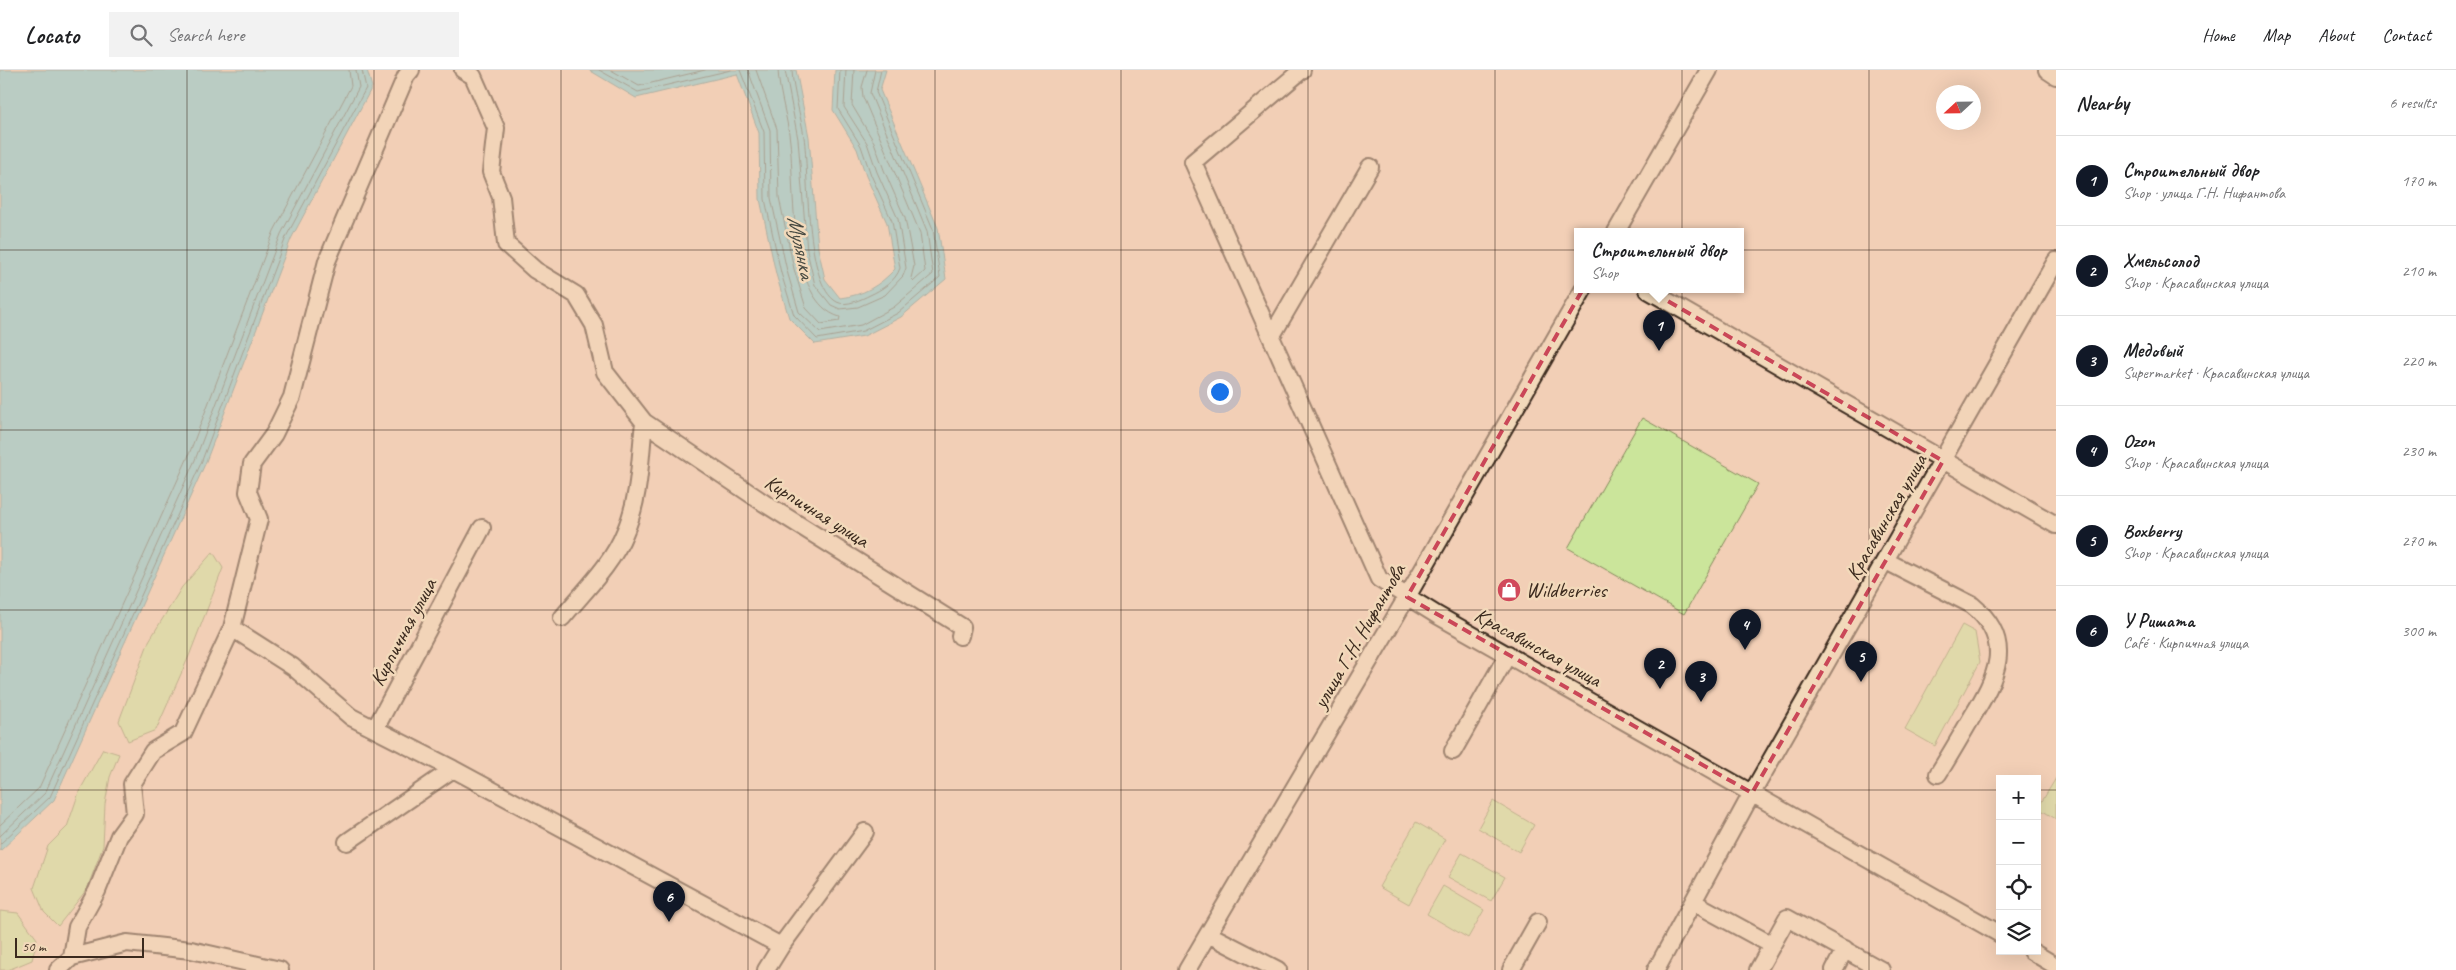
<!DOCTYPE html>
<html lang="en">
<head>
<meta charset="utf-8">
<style>
	:root { --surface:#fff; --page:#f2f2f2; --text:#202124; --muted:#757577; --line:#e0e0e0; --accent:#111827 }
	body { margin:0; font-family:Caveat,sans-serif; background:var(--page); color:var(--text) }
	.controls { position:absolute; right:15px; bottom:15px; display:grid; overflow:hidden; border-radius:0px; box-shadow:0 5px 20px #0002 }
	.controls button { width:45px; height:45px; display:grid; place-items:center; padding:0; border:0; border-bottom:1px solid var(--line); background:var(--surface); color:var(--text); font:25px sans-serif }
	.compass { position:absolute; left:1936px; top:15px; width:45px; height:45px; border-radius:50%; background:var(--surface); box-shadow:0 5px 20px #0002; rotate:248deg }
	.scale { position:absolute; left:15px; bottom:12px; width:129px; box-sizing:border-box; padding-left:5px; border:2px solid #3b2a1e; border-top:0; font-size:14px; line-height:18px; white-space:nowrap; color:#3b2a1e; -webkit-text-stroke:4px #f2d9ba; paint-order:stroke }
	.you { position:absolute; left:1219px; top:321px; width:18px; height:18px; margin:-12px; border:4px solid #fff; border-radius:50%; background:#1a73e8; box-shadow:0 0 0 8px #1a73e833 }
	.badge { display:grid; place-items:center; width:32px; height:32px; border-radius:50%; background:var(--accent); color:#fff; font-size:16px; font-weight:700 }
	.pin { position:absolute; translate:-50% -41px; filter:drop-shadow(0 1px 2px #0008) }
	.pin::after { content:''; position:absolute; top:26px; width:18px; height:15px; background:inherit; clip-path:polygon(0 0,100% 0,50% 100%) }
	.popup { position:absolute; left:1574px; top:158px; width:170px; height:65px; box-sizing:border-box; display:grid; place-content:center; border-radius:0px; background:var(--surface); filter:drop-shadow(0 1px 4px #0005); font-size:16px; white-space:nowrap; color:var(--muted) }
	.popup b { font-size:19px; color:var(--text) }
	.popup::after { content:''; position:absolute; left:50%; top:100%; margin-left:-10px; border:10px solid transparent; border-top-color:var(--surface) }
	.list { margin:0; padding:0; list-style:none }
	h2 { display:flex; justify-content:space-between; align-items:center; height:65px; margin:0; padding:0 20px; font-size:21px }
	h2 small { font-size:16px; font-weight:400; color:var(--muted) }
	.list li { display:grid; grid-template-columns:32px 1fr auto; gap:15px; align-items:center; box-sizing:border-box; height:90px; padding:0 20px; border-top:1px solid var(--line) }
	.list b { display:block; font-size:19px; white-space:nowrap }
	.list p { margin:0; font-size:16px; white-space:nowrap; color:var(--muted) }
	.list em { font-size:16px; font-style:normal; color:var(--muted) }
	.icon { flex:none; width:28px; height:28px; fill:none; stroke:currentColor; stroke-width:2; stroke-linecap:round; stroke-linejoin:round }
	.map { position:relative; flex:none; width:2056px; height:900px; overflow:hidden }
	header { display:flex; align-items:center; gap:30px; box-sizing:border-box; height:70px; padding:0 25px; background:var(--surface); border-bottom:1px solid var(--line) }
	header strong { font-size:24px }
	nav { display:flex; gap:28px; margin-inline-start:auto; font-size:18px }
	.search { width:350px; height:45px; background:var(--page); display:flex; align-items:center; gap:12px; box-sizing:border-box; padding:0 18px; border-radius:0px; color:var(--muted); font-size:19px }
	main { display:flex }
	aside { flex:1; background:var(--surface) }
	.map>svg:first-child { display:block }
</style>
</head>
<body>
<header>
<strong>Locato</strong>
<div class="search"><svg class="icon" aria-label="search" viewBox="0 0 24 24"><circle cx="10" cy="10" r="6"/><path d="M15 15l6 6"/></svg>Search here</div>
<nav><a>Home</a><a>Map</a><a>About</a><a>Contact</a></nav>
</header>
<main>
<div class="map">
<svg width="2056" height="900" viewBox="0 0 2056 900">
	<rect width="100%" height="100%" fill="#f2cfb6"/>
	<filter id="ink" filterUnits="userSpaceOnUse"><feTurbulence type="fractalNoise" baseFrequency=".02" numOctaves="2"/><feDisplacementMap in="SourceGraphic" scale="10" xChannelSelector="R" yChannelSelector="G"/><feConvolveMatrix kernelMatrix="1 2 1 2 8 2 1 2 1" color-interpolation-filters="sRGB"/></filter>
	<g filter="url(#ink)">
		<path fill="#cbe59b" stroke="#83885c" d="M 1642,348 L 1758,414 L 1684,544 L 1568,478 Z
			M 213,482 L 223,498 L 189,586 L 156,660 L 128,671 L 119,651 L 149,571 L 182,517 Z
			M 1962,555 L 1975,562 L 1980,592 L 1935,676 L 1905,659 Z
			M 103,679 L 119,684 L 110,707 L 105,734 L 103,776 L 87,819 L 58,856 L 44,842 L 34,818 L 48,776 L 67,757 L 79,722 Z
			M 2056,708 L 2056,749 L 2038,738 Z
			M 1493,731 L 1534,755 L 1519,782 L 1478,758 Z
			M 1416,752 L 1445,769 L 1409,834 L 1379,817 Z
			M 1462,783 L 1505,807 L 1491,831 L 1448,807 Z
			M 1443,816 L 1484,840 L 1468,868 L 1427,844 Z
			M 0,841 L 18,843 L 37,869 L 32,890 L 8,900 L 0,900 Z"/>
		<path fill="#77c8d2" stroke="#5f898a" d="M 0,0 L 367,0 L 372,17 L 291,169 L 205,394 L 54,730 L 0,781 Z
			M 589,0 L 796,0 L 809,67 L 818,178 L 825,209 L 840,228 C 864,225 879,216 895,199 L 887,153 L 866,106 L 857,79 L 833,40 L 835,0 L 886,0 L 880,20 L 938,158 L 946,209 L 901,247 L 864,266 L 815,274 L 789,248 L 776,204 L 760,129 L 759,63 L 737,4 L 636,28 Z"/>
		<g fill="none" stroke-linecap="round" stroke-linejoin="round">
			<path stroke="#536966" stroke-width="1" d="M 599,0 L 638,22 L 731,0
				M 611,0 L 639,16 L 705,0
				M 740,0 L 764,62 L 765,129 L 781,203 L 794,245 L 817,269 L 863,261 L 898,243 L 940,207 L 933,159 L 876,22 L 881,0
				M 748,0 L 770,60 L 771,128 L 787,201 L 799,242 L 820,262 L 861,255 L 894,237 L 933,204 L 927,161 L 870,23 L 875,0
				M 756,0 L 777,59 L 779,127 L 794,199 L 806,238 L 821,254 L 839,251 L 840,247 C 787,232 795,116 790,72 C 788,48 779,24 778,0
				M 785,0 L 798,69 L 807,181 L 815,215 L 831,235 L 840,239 L 858,237 L 885,225 L 903,206 L 906,198 L 898,149 L 877,102 L 867,73 L 844,37 L 846,0
				M 792,0 C 793,23 801,45 804,67 C 809,102 804,214 837,232 C 846,237 862,229 870,225 C 881,220 896,211 900,198 L 892,151 L 871,105 L 861,76 L 838,39 L 840,0
				M 854,0 L 852,35 L 874,72 L 884,100 L 905,148 L 914,196 L 911,208 L 914,211 L 925,201 L 920,163 L 863,27 L 862,17 L 867,0
				M 0,755 L 39,718 L 188,387 L 274,161 L 351,16 L 349,0
				M 0,766 L 45,723 L 195,390 L 281,164 L 359,17 L 356,0
				M 0,774 L 50,727 L 201,393 L 286,167 L 366,18 L 362,0"/>
			<g stroke="#3b2a1e" stroke-width="20">
				<path id="minor" d="M 463,0 L 473,6 L 496,58 L 491,102 L 501,127 L 506,174 L 535,200 L 576,225 L 594,255 L 605,302 L 644,352 L 764,433 L 962,557 L 960,566
					M 1302,0 L 1193,92 L 1379,509 L 1437,545 L 2000,864
					M 2047,0 L 2056,6
					M 1616,162 L 1709,0
					M 1648,220 L 2056,455
					M 1271,267 L 1370,97
					M 1886,491 L 1972,535 C 2016,571 1996,608 1972,647 C 1961,666 1950,685 1938,704
					M 562,548 C 584,521 612,495 625,462 C 640,428 640,388 644,352
					M 232,558 L 293,597 L 351,647 L 453,699 L 781,876
					M 375,659 L 482,458
					M 1453,681 L 1508,584
					M 347,772 L 453,699
					M 1693,832 L 1772,875 L 1787,848 L 1881,900
					M 2031,881 L 2056,896
					M 72,887 L 77,857 L 97,821 L 119,766 L 135,744 L 132,714 L 153,681 L 183,663 L 232,558 L 259,449 L 248,422 L 252,394 L 274,364 L 292,327 L 327,191 L 406,6 L 411,0
					M 58,900 L 72,887 L 127,873 L 191,880 L 280,900
					M 766,900 L 781,876 L 865,762
					M 1187,900 L 1208,864
					M 1278,900 L 1208,864 L 1407,527 L 1583,220
					M 1511,900 L 1538,852
					M 1656,900 L 1752,723 L 2056,191
					M 1758,900 L 1772,875
					M 1834,900 L 1845,879"/>
			</g>
			<use href="#minor" stroke="#f2d9ba" stroke-width="16"/>
		</g>
	</g>
	<path d="M0 0H2056V900H0ZM 1599,191 L 1943,391 L 1752,723 L 1407,527 Z" fill="#f2cfb6" fill-opacity=".55" fill-rule="evenodd"/>
	<path fill="none" stroke="#ca4758" stroke-width="4" stroke-dasharray="10 6" stroke-linejoin="round" d="M 1599,191 L 1943,391 L 1752,723 L 1407,527 Z"/>
	<path fill="none" stroke="#3b2a1e" stroke-width="1" stroke-opacity="0.55" d="M 187,0 L 187,900M 374,0 L 374,900M 561,0 L 561,900M 748,0 L 748,900M 935,0 L 935,900M 1121,0 L 1121,900M 1308,0 L 1308,900M 1495,0 L 1495,900M 1682,0 L 1682,900M 1869,0 L 1869,900M 0,180 L 2056,180M 0,360 L 2056,360M 0,540 L 2056,540M 0,720 L 2000,720M 2037,720 L 2056,720"/>
	<defs>
		<g id="shop-disc" transform="scale(1.25)"><circle r="9.5" fill="#d1495b" stroke="#f2d9ba"/><path d="M-5-2.5h2.3a2.7 3.5 0 0 1 5.4 0H5L5.5 6h-11ZM-1.5-2.5h3a1.5 2.3 0 0 0-3 0Z" fill="#fff"/></g>
	</defs>
	<g fill-rule="evenodd">
		<use href="#shop-disc" x="1509" y="520"/>
	</g>
	<g text-anchor="middle" dominant-baseline="central" stroke-width="5" stroke-linejoin="round" paint-order="stroke">
		<g font-size="21" fill="#3b2a1e" stroke="#f2d9ba">
			<text transform="translate(817 441) rotate(32)">Кирпичная улица</text>
			<text transform="translate(1886 447) rotate(-60)">Красавинская улица</text>
			<text transform="translate(403 562) rotate(-62)">Кирпичная улица</text>
			<text transform="translate(1359 566) rotate(-60)">улица Г.Н. Нифантова</text>
			<text transform="translate(1538 577) rotate(29)">Красавинская улица</text>
		</g>
		<g font-size="21" fill="#3b2a1e" stroke="#f2d9ba" text-anchor="start">
			<text x="1526" y="520">Wildberries</text>
		</g>
		<g font-size="22" font-style="italic" fill="#474a42" stroke="#f2d9ba">
			<text transform="translate(801 177) rotate(78)">Мулянка</text>
		</g>
	</g>
</svg>
<div class="controls">
<button>+</button>
<button>−</button>
<button><svg class="icon" aria-label="locate" viewBox="0 0 24 24"><circle cx="12" cy="12" r="6"/><path d="M12 2v4M12 18v4M2 12h4M18 12h4"/></svg></button>
<button><svg class="icon" aria-label="layers" viewBox="0 0 24 24"><path d="M12 4l9 5-9 5-9-5zM3 14l9 5 9-5"/></svg></button>
</div>
<svg class="compass" viewBox="-18 -18 36 36"><path d="M0-13l5 13h-10z" fill="#e53935"/><path d="M0 13l5-13h-10z" fill="#757577"/></svg>
<div class="scale">50 m</div>
<div class="you"></div>
<div class="pin badge" style="left:1659px;top:281px">1</div>
<div class="popup"><b>Строительный двор</b>Shop</div>
<div class="pin badge" style="left:1660px;top:619px">2</div>
<div class="pin badge" style="left:1701px;top:632px">3</div>
<div class="pin badge" style="left:1745px;top:580px">4</div>
<div class="pin badge" style="left:1861px;top:612px">5</div>
<div class="pin badge" style="left:669px;top:852px">6</div>
</div>
<aside>
<h2>Nearby<small>6 results</small></h2>
<ul class="list">
<li><span class="badge">1</span><div><b>Строительный двор</b><p>Shop · улица Г.Н. Нифантова</p></div><em>170 m</em></li>
<li><span class="badge">2</span><div><b>Хмельсолод</b><p>Shop · Красавинская улица</p></div><em>210 m</em></li>
<li><span class="badge">3</span><div><b>Медовый</b><p>Supermarket · Красавинская улица</p></div><em>220 m</em></li>
<li><span class="badge">4</span><div><b>Ozon</b><p>Shop · Красавинская улица</p></div><em>230 m</em></li>
<li><span class="badge">5</span><div><b>Boxberry</b><p>Shop · Красавинская улица</p></div><em>270 m</em></li>
<li><span class="badge">6</span><div><b>У Ришата</b><p>Café · Кирпичная улица</p></div><em>300 m</em></li>
</ul>
</aside>
</main>
</body>
</html>
